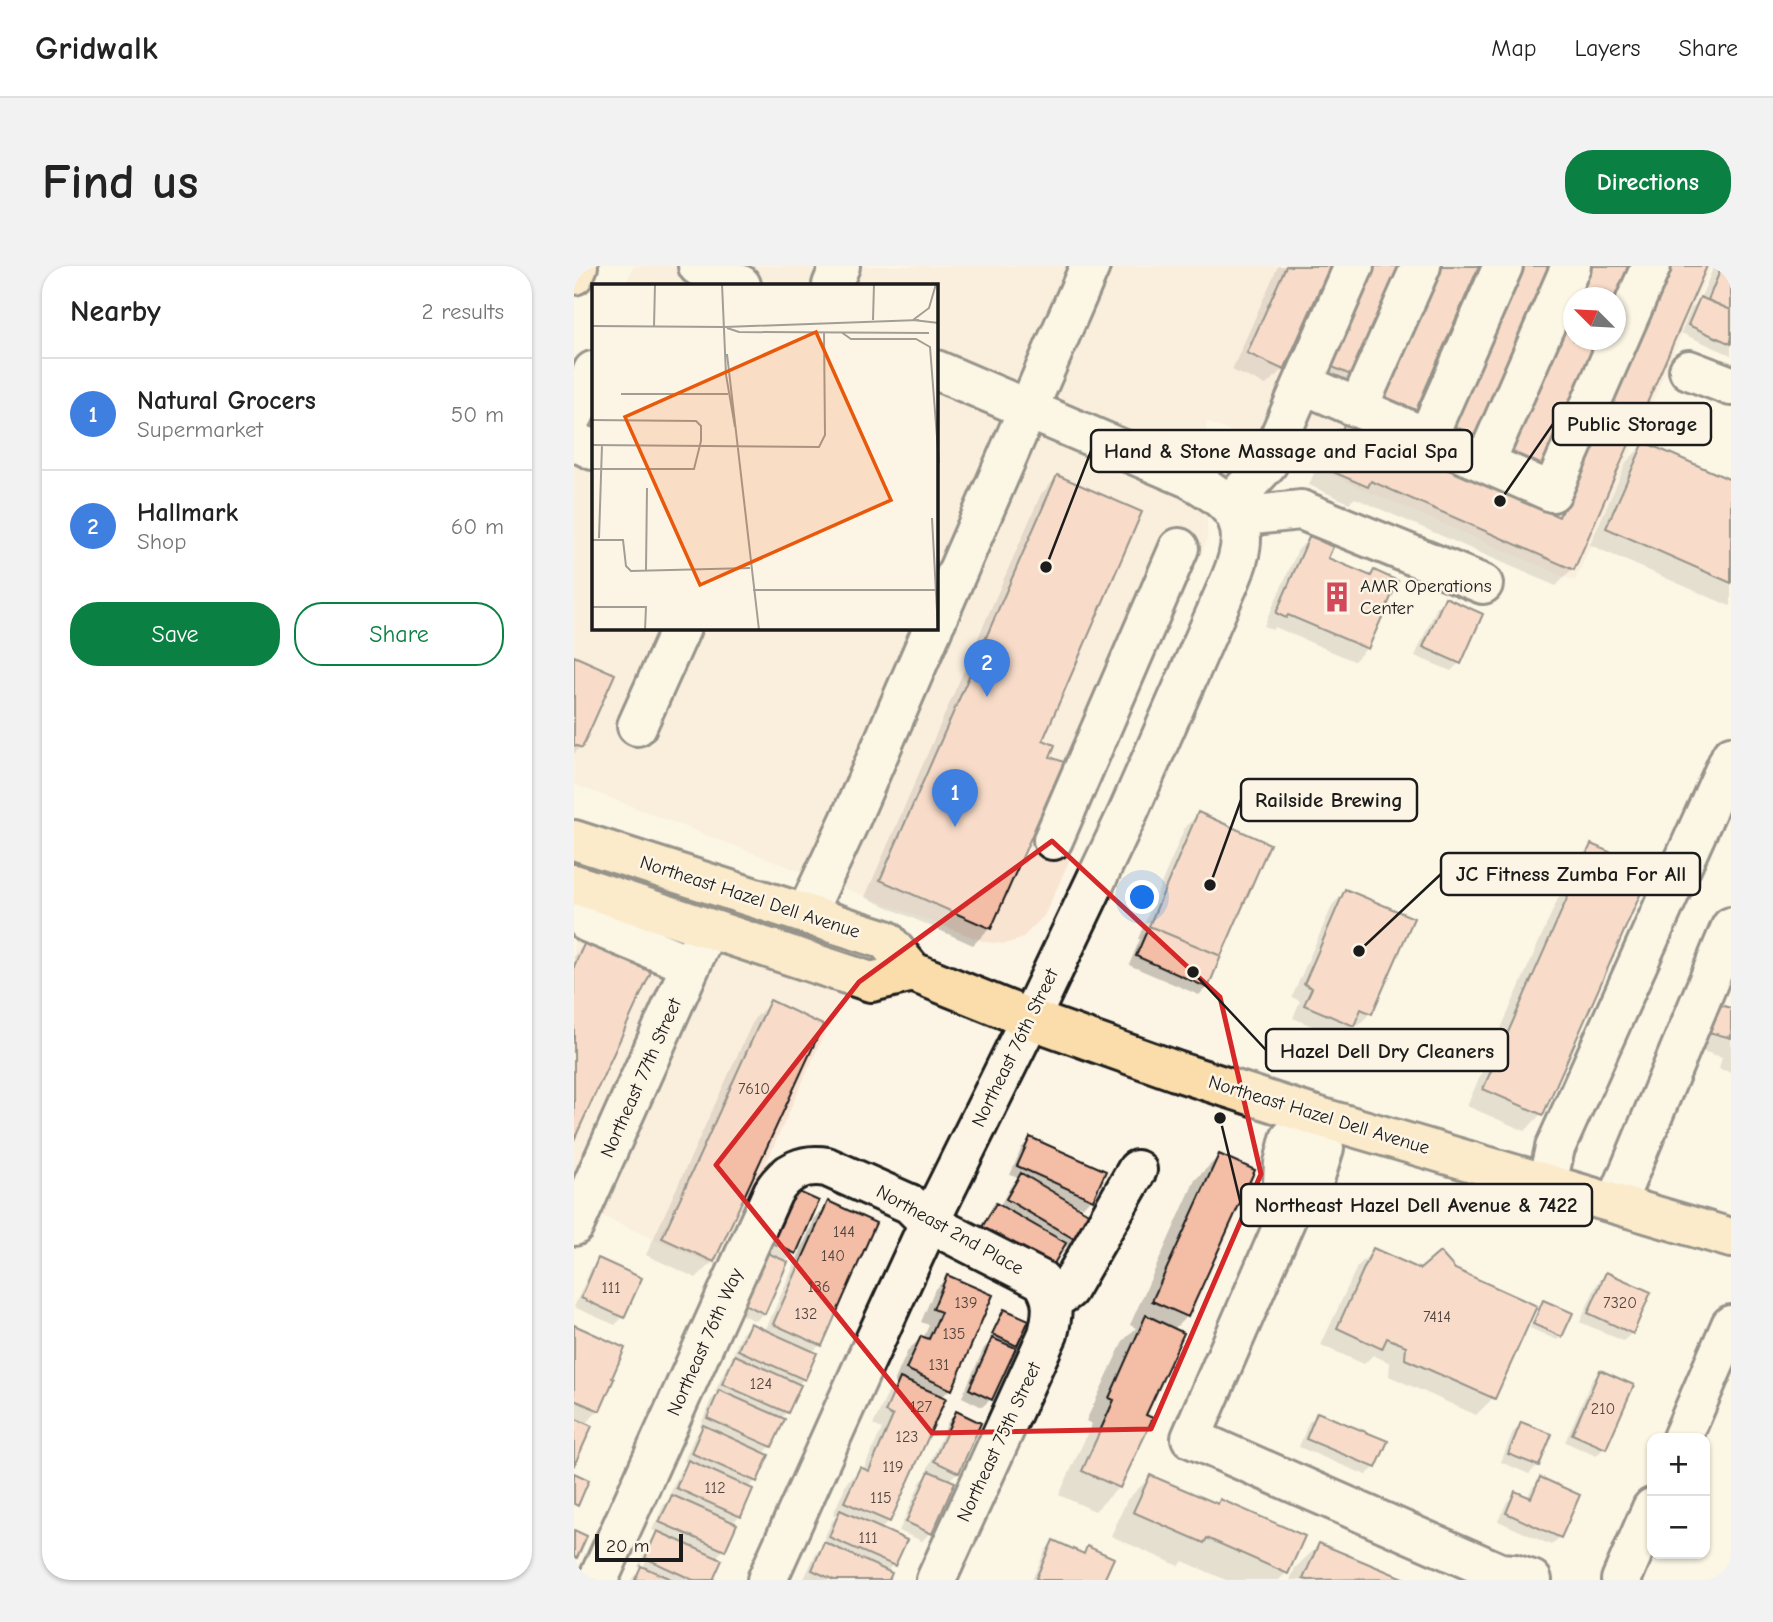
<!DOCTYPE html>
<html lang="en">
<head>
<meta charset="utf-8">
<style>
	:root { --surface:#fff; --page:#f2f2f2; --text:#222; --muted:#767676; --line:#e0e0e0; --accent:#0b8043 }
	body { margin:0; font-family:"Comic Neue",sans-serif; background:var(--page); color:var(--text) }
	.controls { position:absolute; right:21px; bottom:21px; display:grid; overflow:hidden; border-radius:14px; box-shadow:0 2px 5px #0004 }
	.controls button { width:63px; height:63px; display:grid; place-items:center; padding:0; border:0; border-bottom:2px solid var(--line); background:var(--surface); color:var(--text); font:35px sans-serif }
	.compass { position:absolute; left:989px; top:21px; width:63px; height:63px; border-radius:50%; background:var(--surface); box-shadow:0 2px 5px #0004; rotate:294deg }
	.scale { position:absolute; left:21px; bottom:18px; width:88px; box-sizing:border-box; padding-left:7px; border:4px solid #1c1c1c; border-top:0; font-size:19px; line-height:24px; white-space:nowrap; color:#1c1c1c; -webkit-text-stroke:5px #fcf5e5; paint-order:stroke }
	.you { position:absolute; left:569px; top:632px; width:24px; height:24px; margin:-18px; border:5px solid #fff; border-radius:50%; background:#1a73e8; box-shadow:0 0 0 10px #1a73e833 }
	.badge { display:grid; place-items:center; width:46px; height:46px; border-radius:50%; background:var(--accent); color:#fff; font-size:23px; font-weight:700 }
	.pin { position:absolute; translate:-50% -58px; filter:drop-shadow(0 2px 4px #0008) }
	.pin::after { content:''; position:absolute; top:37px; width:24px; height:21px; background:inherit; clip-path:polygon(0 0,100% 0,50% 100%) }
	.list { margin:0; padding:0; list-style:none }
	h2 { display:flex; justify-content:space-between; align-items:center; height:91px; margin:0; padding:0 28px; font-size:30px }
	h2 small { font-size:23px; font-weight:400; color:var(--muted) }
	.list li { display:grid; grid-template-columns:46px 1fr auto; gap:21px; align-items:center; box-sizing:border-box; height:112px; padding:0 28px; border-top:2px solid var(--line) }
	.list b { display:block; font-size:26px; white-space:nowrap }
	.list p { margin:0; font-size:23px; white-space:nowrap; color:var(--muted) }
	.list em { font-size:23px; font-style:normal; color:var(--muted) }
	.actions { display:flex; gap:14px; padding:21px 28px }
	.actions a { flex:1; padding:16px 0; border:2px solid var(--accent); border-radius:28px; text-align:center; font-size:24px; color:var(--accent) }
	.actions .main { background:var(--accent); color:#fff }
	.map { position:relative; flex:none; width:1157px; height:1314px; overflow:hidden; border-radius:28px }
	header { display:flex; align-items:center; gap:42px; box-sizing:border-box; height:98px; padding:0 35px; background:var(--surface); border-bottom:2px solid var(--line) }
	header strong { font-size:33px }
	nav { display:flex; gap:38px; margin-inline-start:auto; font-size:24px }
	.intro { display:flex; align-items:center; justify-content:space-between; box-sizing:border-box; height:168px; padding:0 42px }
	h1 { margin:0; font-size:49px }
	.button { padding:18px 32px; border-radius:28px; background:var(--accent); color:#fff; font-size:24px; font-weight:700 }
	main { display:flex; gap:42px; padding:0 42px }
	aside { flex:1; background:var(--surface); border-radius:28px; box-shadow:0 2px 5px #0004 }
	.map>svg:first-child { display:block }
</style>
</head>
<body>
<header>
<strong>Gridwalk</strong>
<nav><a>Map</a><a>Layers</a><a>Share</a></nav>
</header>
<div class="intro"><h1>Find us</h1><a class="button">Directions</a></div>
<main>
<aside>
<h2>Nearby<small>2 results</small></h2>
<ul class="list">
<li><span class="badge" style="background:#3f7fe0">1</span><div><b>Natural Grocers</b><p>Supermarket</p></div><em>50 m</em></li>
<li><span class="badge" style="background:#3f7fe0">2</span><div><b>Hallmark</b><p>Shop</p></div><em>60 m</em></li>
</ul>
<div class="actions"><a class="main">Save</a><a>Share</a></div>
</aside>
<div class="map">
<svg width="1157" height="1314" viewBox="0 0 1157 1314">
	<rect width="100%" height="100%" fill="#fcf5e5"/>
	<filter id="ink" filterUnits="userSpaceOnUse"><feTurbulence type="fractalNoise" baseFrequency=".0143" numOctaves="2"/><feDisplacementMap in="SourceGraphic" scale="14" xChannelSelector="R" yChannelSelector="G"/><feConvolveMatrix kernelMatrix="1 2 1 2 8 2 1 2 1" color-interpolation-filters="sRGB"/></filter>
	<g filter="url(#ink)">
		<path fill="#f9e4d2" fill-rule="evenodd" d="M 60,0 L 1137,0 L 1001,315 L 632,155 L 633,274 L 485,618 L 470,650 L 447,673 L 431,678 L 411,676 L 0,518 L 0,131 L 19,89 L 19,362 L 362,362 L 362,19 L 51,19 ZM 1000,32 L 1042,32 L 1042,74 L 1000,74 Z
			M 0,633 L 269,726 L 145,1002 L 18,945 L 0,983 Z"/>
		<path fill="#0003" fill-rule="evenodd" d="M 704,0 L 754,0 L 709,103 L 692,119 L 658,104 Z
			M 789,0 L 780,110 L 763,127 L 739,116 Z
			M 903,0 L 840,143 L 824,160 L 790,146 Z
			M 975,0 L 901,169 L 885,186 L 862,176 Z
			M 1004,0 L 1054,0 L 1000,32 L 1000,74 L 1021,74 L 967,198 L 950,215 L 916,200 Z
			M 1087,0 L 1131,0 L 998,303 L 982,320 L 781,232 L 775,237 L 735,219 L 746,193 L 744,190 L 747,184 L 771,159 L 978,250 Z
			M 1140,0 L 1157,0 L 1157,89 L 1107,67 L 1118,41 L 1125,35 Z
			M 1070,178 L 1157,216 L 1157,339 L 1156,340 L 1016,279 L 1053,195 Z
			M 484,211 L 467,475 L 474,492 L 416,662 L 399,679 L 291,631 L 467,228 Z
			M 736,271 L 752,293 L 795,312 L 800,306 L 793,382 L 780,395 L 701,361 L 698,364 L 690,360 L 724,284 Z
			M 871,333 L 885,397 L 877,405 L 841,390 L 863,341 Z
			M 0,392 L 6,481 L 0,488 Z
			M 624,549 L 633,721 L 625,729 L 555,699 L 566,673 L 564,673 L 611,561 Z
			M 1017,580 L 967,848 L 951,865 L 893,840 L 1000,596 Z
			M 772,625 L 796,747 L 784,760 L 779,758 L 766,772 L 719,752 L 726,735 L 718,731 L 759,638 Z
			M 11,678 L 0,870 L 0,690 Z
			M 197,736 L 139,995 L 122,1012 L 72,989 L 180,753 Z
			M 1157,744 L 1157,806 L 1145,803 L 1148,791 L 1115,781 Z
			M 457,873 L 517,933 L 509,941 L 497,936 L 496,938 L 500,973 L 492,981 L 489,979 L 400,972 L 414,948 L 422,939 L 425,941 L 438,918 L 444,912 L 436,909 L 448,881 Z
			M 645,890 L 613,1050 L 599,1064 L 570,1150 L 576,1152 L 545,1221 L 521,1245 L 485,1229 L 518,1158 L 512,1155 L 549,1075 L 562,1062 L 556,1059 L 621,914 Z
			M 208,933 L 220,987 L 211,996 L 190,1046 L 182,1055 L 157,1044 Z
			M 255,937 L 246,1079 L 238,1086 L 230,1113 L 223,1119 L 213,1146 L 206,1153 L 197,1180 L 189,1188 L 181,1215 L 173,1223 L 166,1250 L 158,1257 L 149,1284 L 141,1293 L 138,1314 L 57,1314 L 67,1302 L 64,1301 L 75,1276 L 84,1267 L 78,1264 L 90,1239 L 97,1231 L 95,1230 L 106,1205 L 114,1197 L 110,1195 L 121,1170 L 129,1162 L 126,1160 L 137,1134 L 144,1128 L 141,1126 L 153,1100 L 159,1093 L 157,1093 L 168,1067 L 177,1059 L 191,1065 L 242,950 ZM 77,1275 L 81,1275 L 69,1301 L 66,1300 Z
			M 800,984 L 846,1005 L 880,1004 L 960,1041 L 919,1132 L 902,1149 L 815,1110 L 816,1097 L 799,1089 L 790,1098 L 747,1079 L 783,1001 Z
			M 25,994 L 49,1051 L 41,1059 L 0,1041 L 17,1003 Z
			M 1032,1008 L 1058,1067 L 1049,1075 L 1006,1056 L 1024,1016 Z
			M 374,1011 L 376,1123 L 367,1132 L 315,1255 L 306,1264 L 330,1275 L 319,1299 L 312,1306 L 313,1314 L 234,1314 L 230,1313 L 242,1287 L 249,1280 L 247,1279 L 258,1255 L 263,1250 L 259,1249 L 273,1216 L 286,1203 L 289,1204 L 308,1163 L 299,1159 L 314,1127 L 323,1118 L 320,1116 L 334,1084 L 347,1072 L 349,1073 L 355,1059 L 347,1056 L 361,1023 Z
			M 970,1036 L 987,1070 L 983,1074 L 956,1062 L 966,1039 Z
			M 430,1045 L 442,1079 L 438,1083 L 417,1133 L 408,1141 L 388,1131 L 410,1082 L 419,1073 L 416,1072 L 427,1049 Z
			M 0,1061 L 25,1144 L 11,1158 L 0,1196 Z
			M 1027,1106 L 1030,1182 L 1022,1190 L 991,1176 L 1018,1114 Z
			M 382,1147 L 384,1206 L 374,1215 L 356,1267 L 348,1275 L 325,1265 L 347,1215 L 357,1206 L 353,1204 L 374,1156 Z
			M 744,1148 L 801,1201 L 792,1209 L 725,1181 L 735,1156 Z
			M 948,1158 L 964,1199 L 955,1208 L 927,1196 L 939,1166 Z
			M 576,1211 L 642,1240 L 647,1235 L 712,1307 L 705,1314 L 652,1314 L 609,1295 L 605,1300 L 537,1270 L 553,1234 Z
			M 966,1213 L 986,1271 L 977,1279 L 924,1255 L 933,1236 L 942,1227 L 953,1232 L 958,1222 Z
			M 479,1276 L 507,1289 L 514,1282 L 528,1314 L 458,1314 L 471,1285 Z
			M 745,1279 L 828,1314 L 716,1314 L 721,1302 Z"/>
		<path fill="#f3bda6" stroke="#1c1c1c" stroke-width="2" d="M 712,0 L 756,0 L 710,104 L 673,87 Z
			M 797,0 L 830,0 L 781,111 L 754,99 Z
			M 862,0 L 905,0 L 842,144 L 806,129 Z
			M 947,0 L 977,0 L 903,170 L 877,159 Z
			M 1012,0 L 1056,0 L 1042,32 L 1000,32 L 1000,74 L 1023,74 L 968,199 L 932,183 Z
			M 1095,0 L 1133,0 L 1000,304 L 797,215 L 794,221 L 750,202 L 762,176 L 760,172 L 763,165 L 768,163 L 771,157 L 985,251 Z
			M 1148,0 L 1157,0 L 1157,44 L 1134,34 Z
			M 1126,31 L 1157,44 L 1157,78 L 1114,59 Z
			M 1070,176 L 1157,214 L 1157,317 L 1032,262 Z
			M 483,209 L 568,246 L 469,474 L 481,479 L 476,491 L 490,496 L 417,663 L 306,614 Z
			M 736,269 L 747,273 L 746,275 L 759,281 L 754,292 L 797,310 L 800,304 L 824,315 L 794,383 L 714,349 L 712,352 L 702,347 Z
			M 871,331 L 909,348 L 887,398 L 849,381 Z
			M 0,390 L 41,408 L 8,482 L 0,479 Z
			M 624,546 L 696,578 L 647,690 L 575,660 Z
			M 1017,578 L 1077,604 L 969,849 L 909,823 Z
			M 771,623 L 840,652 L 798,748 L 787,743 L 780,760 L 730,739 L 738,722 L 730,718 Z
			M 575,660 L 647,690 L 634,722 L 562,690 Z
			M 11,676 L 77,706 L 0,874 L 0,700 Z
			M 196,734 L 249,759 L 140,996 L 88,972 Z
			M 1139,737 L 1157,742 L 1157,772 L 1131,765 Z
			M 456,871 L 532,905 L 519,934 L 443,900 Z
			M 645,888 L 681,904 L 614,1051 L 578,1035 Z
			M 447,907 L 516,948 L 502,974 L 432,933 Z
			M 216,922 L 245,935 L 222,988 L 192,974 Z
			M 254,935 L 302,957 L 248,1080 L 199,1058 Z
			M 422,937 L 492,977 L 477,1003 L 407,963 Z
			M 799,982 L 846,1003 L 866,986 L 881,1003 L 963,1040 L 921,1133 L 831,1093 L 832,1080 L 813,1072 L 808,1083 L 763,1062 Z
			M 187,984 L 214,996 L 191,1048 L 164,1035 Z
			M 24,992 L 68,1012 L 50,1052 L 7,1032 Z
			M 1032,1006 L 1077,1026 L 1059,1068 L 1014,1047 Z
			M 373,1009 L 419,1029 L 378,1124 L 332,1103 L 347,1070 L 355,1073 L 367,1046 L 359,1043 Z
			M 969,1034 L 999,1047 L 988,1071 L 959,1058 Z
			M 430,1043 L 455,1054 L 443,1080 L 418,1068 Z
			M 572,1049 L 610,1067 L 572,1149 L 579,1152 L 546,1222 L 508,1205 L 540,1134 L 535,1132 Z
			M 176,1057 L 243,1087 L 231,1114 L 164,1084 Z
			M 0,1059 L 51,1082 L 38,1112 L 40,1113 L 26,1145 L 0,1134 Z
			M 418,1072 L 442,1082 L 418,1134 L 395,1123 Z
			M 161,1089 L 227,1119 L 214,1147 L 148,1118 Z
			M 1026,1104 L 1060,1119 L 1032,1183 L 998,1168 Z
			M 326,1112 L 372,1132 L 316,1256 L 270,1236 L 286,1201 L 295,1205 L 319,1150 L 311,1146 Z
			M 145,1124 L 211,1153 L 198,1181 L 133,1152 Z
			M 382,1145 L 407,1157 L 385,1207 L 360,1195 Z
			M 743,1146 L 814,1175 L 802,1202 L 732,1173 Z
			M 0,1152 L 18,1160 L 0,1200 Z
			M 947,1156 L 978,1168 L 965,1200 L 934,1188 Z
			M 129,1159 L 195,1189 L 183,1216 L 117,1187 Z
			M 114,1194 L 179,1223 L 167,1251 L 102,1222 Z
			M 355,1205 L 381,1216 L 358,1268 L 332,1256 Z
			M 0,1207 L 15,1214 L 4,1240 L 0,1238 Z
			M 576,1209 L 644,1238 L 646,1233 L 731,1270 L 714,1308 L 633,1272 L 630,1277 L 559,1246 Z
			M 966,1211 L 1006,1229 L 987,1272 L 932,1247 L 941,1225 L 957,1232 Z
			M 98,1229 L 163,1258 L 151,1285 L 85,1256 Z
			M 266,1244 L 333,1274 L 321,1300 L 255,1271 Z
			M 0,1264 L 13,1270 L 3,1292 L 0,1291 Z
			M 83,1265 L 148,1294 L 139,1314 L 119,1314 L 71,1292 Z
			M 479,1274 L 510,1288 L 513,1280 L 540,1292 L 530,1314 L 466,1314 L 462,1312 Z
			M 250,1276 L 318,1307 L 315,1314 L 260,1314 L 238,1304 Z
			M 745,1277 L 831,1313 L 733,1314 L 729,1313 Z
			M 67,1300 L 99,1314 L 61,1314 Z"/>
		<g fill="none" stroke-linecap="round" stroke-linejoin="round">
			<g stroke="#1c1c1c" stroke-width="44">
				<path id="minor" d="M 124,0 L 167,19
					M 258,19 L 266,0
					M 1115,104 L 1157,120
					M 729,118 L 978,226 L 1077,0
					M 784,142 L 847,0
					M 0,149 L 19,105
					M 0,172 L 5,177 L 19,184
					M 853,172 L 929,0
					M 911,197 L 997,0
					M 654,240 L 694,197 L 780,0
					M 662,251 L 727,244 L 909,318
					M 362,355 L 516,0
					M 63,460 L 107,362
					M 479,574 L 605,282
					M 23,626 L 14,657 L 117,699
					M 232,648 L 276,554 L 359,362
					M 973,918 L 981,882 L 1157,490
					M 1042,938 L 1157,661
					M 718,939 L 709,916 L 710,897 L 716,873 L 742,850 L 750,882 L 739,917 L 718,939 L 617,1172 L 926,1307 L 940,1308 L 958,1314
					M 0,960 L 133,663
					M 478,1035 L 494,1024 L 563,904
					M 1108,1172 L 1157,1059
					M 24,1314 L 199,926 C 212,905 230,897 253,901 L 336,938 L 355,957 L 467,1014 C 481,1031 479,1047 474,1068 L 362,1314
					M 193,1314 L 287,1105 L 355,957 L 456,753 L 552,551 L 656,315 C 680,259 664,239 615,212 L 362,104
					M 1047,1314 L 1078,1242"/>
			</g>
			<g stroke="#1c1c1c" stroke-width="44">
				<path id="major" d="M 0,9 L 4,0
					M 0,574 L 312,674 L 339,706 L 456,753 L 602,805 L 742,850 L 1157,972
					M 0,618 L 297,716 L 339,706"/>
			</g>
			<use href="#minor" stroke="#fcf5e5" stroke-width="38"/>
			<use href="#major" stroke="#faddab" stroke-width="38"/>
		</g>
	</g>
	<path d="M0 0H1157V1314H0ZM 478,575 L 646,731 L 687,908 L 577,1163 L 358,1167 L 142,899 L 285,716 Z" fill="#fcf5e5" fill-opacity=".55" fill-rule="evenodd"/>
	<path fill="none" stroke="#d62828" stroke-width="5" stroke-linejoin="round" d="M 478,575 L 646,731 L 687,908 L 577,1163 L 358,1167 L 142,899 L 285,716 Z"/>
	<defs>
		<g id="building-bare" transform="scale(2.415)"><path d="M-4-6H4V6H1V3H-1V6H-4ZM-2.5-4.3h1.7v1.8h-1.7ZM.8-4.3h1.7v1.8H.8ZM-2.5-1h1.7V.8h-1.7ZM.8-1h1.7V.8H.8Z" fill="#d1495b" stroke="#fcf5e5" stroke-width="2.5" paint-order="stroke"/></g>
	</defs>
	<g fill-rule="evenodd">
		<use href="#building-bare" x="763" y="331"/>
	</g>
	<g text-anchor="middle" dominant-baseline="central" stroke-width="5" stroke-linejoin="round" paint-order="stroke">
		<g font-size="16" fill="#52443e">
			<text x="180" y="823">7610</text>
			<text x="270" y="966">144</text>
			<text x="259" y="990">140</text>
			<text x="245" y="1021">136</text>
			<text x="37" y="1022">111</text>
			<text x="392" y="1037">139</text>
			<text x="1046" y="1037">7320</text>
			<text x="232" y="1048">132</text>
			<text x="863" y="1051">7414</text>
			<text x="380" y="1068">135</text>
			<text x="365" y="1099">131</text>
			<text x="187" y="1118">124</text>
			<text x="347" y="1141">127</text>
			<text x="1029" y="1143">210</text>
			<text x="333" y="1171">123</text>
			<text x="319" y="1201">119</text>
			<text x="141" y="1222">112</text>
			<text x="307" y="1232">115</text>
			<text x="294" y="1272">111</text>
		</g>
		<g font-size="19" fill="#1c1c1c" stroke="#fcf5e5" text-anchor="start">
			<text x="786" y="320">AMR Operations<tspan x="786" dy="22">Center</tspan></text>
		</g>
		<g font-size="19" fill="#1c1c1c" stroke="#fcf5e5">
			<text transform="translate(176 631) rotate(18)">Northeast Hazel Dell Avenue</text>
			<text transform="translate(441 782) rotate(-64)">Northeast 76th Street</text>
			<text transform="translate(67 812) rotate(-66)">Northeast 77th Street</text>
			<text transform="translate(745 849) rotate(17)">Northeast Hazel Dell Avenue</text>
			<text transform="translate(376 964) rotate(29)">Northeast 2nd Place</text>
			<text transform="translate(131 1076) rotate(-66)">Northeast 76th Way</text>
			<text transform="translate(425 1176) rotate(-65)">Northeast 75th Street</text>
		</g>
	</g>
	<g transform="translate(18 18)">
		<rect width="346" height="346" fill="#fcf5e5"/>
		<path fill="none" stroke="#a29e95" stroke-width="2" d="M 130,0 L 134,91 L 143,143M 281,36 L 282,0M 321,36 L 337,24 L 344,0M 321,36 L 347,39M 0,42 L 133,43 L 327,36M 62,43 L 63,0M 135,44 L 147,48 L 337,49M 249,48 L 259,55 L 324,55 L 338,63 L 347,179M 135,70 L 167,346M 29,110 L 136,110M 0,136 L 104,137 L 109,142 L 109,157 L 102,185 L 0,185M 0,161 L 227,163 L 233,151 L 232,48M 340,234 L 346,346M 7,254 L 10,161M 0,256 L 31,256 L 34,282 L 39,287 L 158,284M 54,286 L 55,204M 161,306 L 346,306M 0,323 L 54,323 L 53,346"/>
		<path fill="#e8590c" fill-opacity="0.15" stroke="#e8590c" stroke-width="3.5" d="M 224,48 L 299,216 L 108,301 L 33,133 Z"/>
		<rect width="346" height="346" fill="none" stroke="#1c1c1c" stroke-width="3.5"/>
	</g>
	<path fill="none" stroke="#1c1c1c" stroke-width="2.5" d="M926 235L979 158M472 301L517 185M636 619L667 534M785 685L867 608M619 706L692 784M646 852L667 939"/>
	<g fill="#1c1c1c" stroke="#fcf5e5" stroke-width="2.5">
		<circle cx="926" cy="235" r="7"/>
		<circle cx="472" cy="301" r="7"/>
		<circle cx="636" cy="619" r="7"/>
		<circle cx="785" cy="685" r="7"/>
		<circle cx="619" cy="706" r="7"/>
		<circle cx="646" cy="852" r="7"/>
	</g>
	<g fill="#fcf5e5" stroke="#1c1c1c" stroke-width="2.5">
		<rect x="979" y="137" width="158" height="42" rx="7"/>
		<rect x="517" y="164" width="381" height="42" rx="7"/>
		<rect x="667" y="513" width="176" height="42" rx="7"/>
		<rect x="867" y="587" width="259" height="42" rx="7"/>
		<rect x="692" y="763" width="242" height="42" rx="7"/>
		<rect x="667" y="918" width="351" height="42" rx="7"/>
	</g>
	<g font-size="21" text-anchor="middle" font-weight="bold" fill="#1c1c1c">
		<text x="1058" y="165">Public Storage</text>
		<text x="707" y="192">Hand &amp; Stone Massage and Facial Spa</text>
		<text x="755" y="541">Railside Brewing</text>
		<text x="997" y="615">JC Fitness Zumba For All</text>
		<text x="813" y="792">Hazel Dell Dry Cleaners</text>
		<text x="842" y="946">Northeast Hazel Dell Avenue &amp; 7422</text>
	</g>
</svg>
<div class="controls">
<button>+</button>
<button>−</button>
</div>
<svg class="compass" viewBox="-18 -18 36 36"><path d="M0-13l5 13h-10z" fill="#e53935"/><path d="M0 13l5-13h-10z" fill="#767676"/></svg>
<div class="scale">20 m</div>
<div class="you"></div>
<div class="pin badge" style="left:381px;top:561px;background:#3f7fe0">1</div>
<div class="pin badge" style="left:413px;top:431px;background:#3f7fe0">2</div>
</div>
</main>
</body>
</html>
